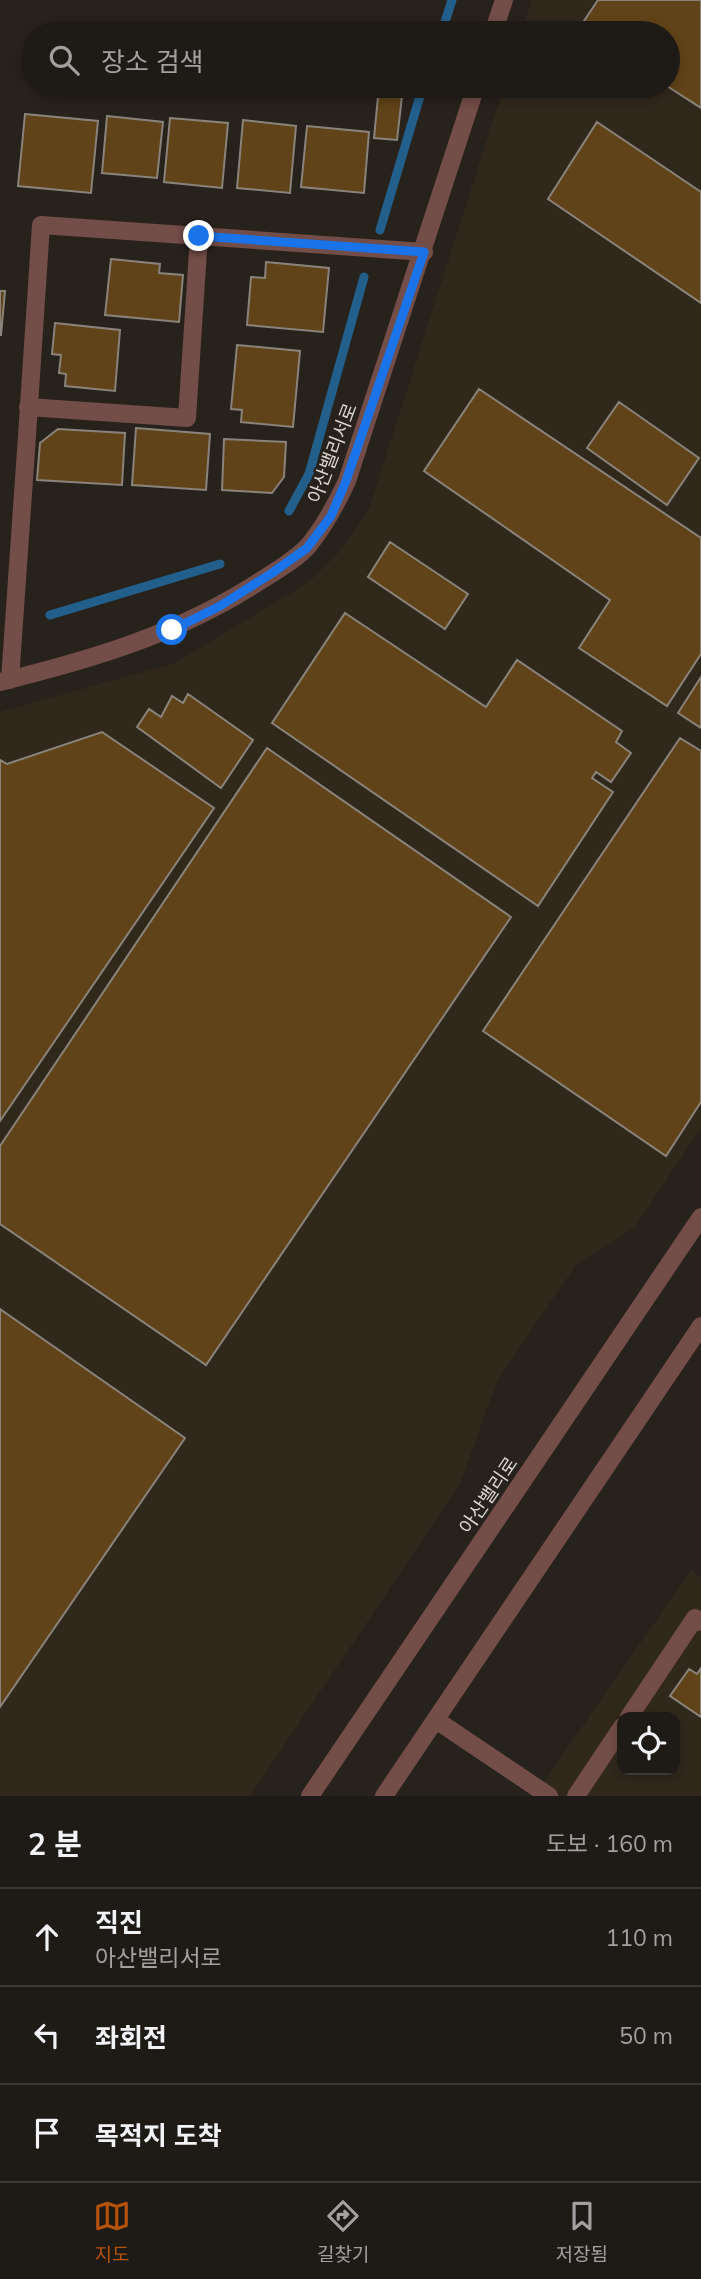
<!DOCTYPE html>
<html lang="ko">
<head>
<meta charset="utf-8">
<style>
	:root { --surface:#1e1a15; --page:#2b2722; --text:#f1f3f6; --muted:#a1a1a0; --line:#3c3834; --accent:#b45309 }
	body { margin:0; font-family:Mulish,"Noto Sans KR",sans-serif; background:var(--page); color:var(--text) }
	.controls { position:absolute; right:21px; bottom:21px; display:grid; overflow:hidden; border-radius:14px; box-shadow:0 4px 10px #0003 }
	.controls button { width:63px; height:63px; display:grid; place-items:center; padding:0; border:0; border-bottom:2px solid var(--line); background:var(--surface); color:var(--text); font:35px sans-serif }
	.stop { position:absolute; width:21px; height:21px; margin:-16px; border:5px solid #1a73e8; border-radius:50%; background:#fff }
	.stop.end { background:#1a73e8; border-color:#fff; box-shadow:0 2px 7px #0008 }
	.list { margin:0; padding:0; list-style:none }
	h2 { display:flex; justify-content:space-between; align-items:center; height:91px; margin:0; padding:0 28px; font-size:30px }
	h2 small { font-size:23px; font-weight:400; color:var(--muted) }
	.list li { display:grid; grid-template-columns:46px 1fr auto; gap:21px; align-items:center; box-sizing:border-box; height:98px; padding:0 28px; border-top:2px solid var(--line) }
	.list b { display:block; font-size:26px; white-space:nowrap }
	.list p { margin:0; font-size:23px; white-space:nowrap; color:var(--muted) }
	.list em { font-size:23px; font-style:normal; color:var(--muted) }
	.icon { flex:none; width:38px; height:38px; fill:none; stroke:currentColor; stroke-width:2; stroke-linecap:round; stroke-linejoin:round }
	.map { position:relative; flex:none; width:701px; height:1796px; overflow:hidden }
	.search { position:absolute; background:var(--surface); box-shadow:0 4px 10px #0003; left:21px; right:21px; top:21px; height:77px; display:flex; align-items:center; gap:18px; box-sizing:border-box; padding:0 24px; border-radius:38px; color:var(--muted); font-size:26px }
	.sheet { height:385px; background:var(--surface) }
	nav { display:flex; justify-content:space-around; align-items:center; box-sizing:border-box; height:98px; border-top:2px solid var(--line); background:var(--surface); font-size:19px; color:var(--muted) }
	nav a { display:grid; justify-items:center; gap:4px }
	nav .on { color:var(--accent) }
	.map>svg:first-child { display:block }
</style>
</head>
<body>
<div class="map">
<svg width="701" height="1796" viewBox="0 0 701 1796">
	<rect width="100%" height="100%" fill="#28221c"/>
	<path fill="#31281c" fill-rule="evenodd" d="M 532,0 L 701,0 L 701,1128 L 635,1227 L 576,1265 L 498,1379 L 460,1484 L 250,1796 L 0,1796 L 0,712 L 175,663 L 309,582 L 341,550 L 369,509 L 504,86 L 668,86 L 668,33 L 521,33 Z
		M 691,1570 L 701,1577 L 701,1796 L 534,1796 ZM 622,1717 L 675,1717 L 675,1770 L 622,1770 Z"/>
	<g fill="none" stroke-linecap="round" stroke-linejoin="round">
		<path stroke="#225f8b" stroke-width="9" d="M 443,28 L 452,0
			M 380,230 L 423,86
			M 289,511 L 309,474 L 364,277
			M 50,615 L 220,564"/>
	</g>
	<path fill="#604318" stroke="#89837b" stroke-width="2" d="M 598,0 L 701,0 L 701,108 L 667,86 L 668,33 L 589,33 L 580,27 Z
		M 379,86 L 403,87 L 397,140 L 374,138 Z
		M 25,114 L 98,121 L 91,193 L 18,186 Z
		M 107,116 L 163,122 L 157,178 L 102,173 Z
		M 170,118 L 228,123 L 222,188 L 164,182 Z
		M 243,120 L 296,126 L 290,193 L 237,188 Z
		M 597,122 L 701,192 L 701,303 L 548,199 Z
		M 307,126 L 369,132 L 364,193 L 301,187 Z
		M 111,259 L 160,264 L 159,273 L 183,275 L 179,322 L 105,315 Z
		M 266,262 L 329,268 L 323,332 L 247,325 L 251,277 L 265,278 Z
		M 0,291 L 5,291 L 1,335 L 0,335 Z
		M 55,323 L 120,330 L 115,391 L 65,386 L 66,374 L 59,373 L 61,355 L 52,354 Z
		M 237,345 L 300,351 L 293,427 L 241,422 L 242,410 L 231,409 Z
		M 479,389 L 701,538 L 701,654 L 667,706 L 579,648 L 610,600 L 424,471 Z
		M 619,402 L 699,458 L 667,505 L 587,448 Z
		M 136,428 L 210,434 L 206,490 L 132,485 Z
		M 58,429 L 125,433 L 122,485 L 37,480 L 40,443 Z
		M 224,439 L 286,442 L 284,477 L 272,493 L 222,490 Z
		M 390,542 L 468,594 L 445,629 L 368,577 Z
		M 345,613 L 486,707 L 517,660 L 622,731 L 616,742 L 631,753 L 611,782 L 596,772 L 592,778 L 613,792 L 538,906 L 272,723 Z
		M 701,677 L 701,728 L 678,713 Z
		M 188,694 L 253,740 L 221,788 L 137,727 L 149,709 L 161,717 L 172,696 L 183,703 Z
		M 102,732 L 214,808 L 0,1121 L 0,760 L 7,764 Z
		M 680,738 L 701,751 L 701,1102 L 666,1156 L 483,1031 Z
		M 267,748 L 511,917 L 206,1365 L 0,1224 L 0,1146 Z
		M 0,1309 L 185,1438 L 0,1707 Z
		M 701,1668 L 701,1717 L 670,1696 L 689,1669 L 697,1674 Z"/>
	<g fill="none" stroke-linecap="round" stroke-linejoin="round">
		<path stroke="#734d47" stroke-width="18" d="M 493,33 L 504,0
			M 199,236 L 424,252
			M 10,680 C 21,528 31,377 41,225 L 199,236 L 187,418 L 28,407
			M 0,682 C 93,659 175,635 257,583 C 274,572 296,560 309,545 C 325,525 336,505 347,481 L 476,86
			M 629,1717 L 695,1618 L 701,1622
			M 436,1720 L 549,1796
			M 310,1796 L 701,1217
			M 384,1796 L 701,1326
			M 576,1796 L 622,1727"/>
	</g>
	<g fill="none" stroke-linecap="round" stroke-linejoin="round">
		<path stroke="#1a73e8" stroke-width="9" d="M 172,630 L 220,606 L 272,573 L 307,548 L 331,516 L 346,481 L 424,252 L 199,236"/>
	</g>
	<g text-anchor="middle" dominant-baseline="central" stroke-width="5" stroke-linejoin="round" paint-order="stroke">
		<g font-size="19" fill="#d9d5d1" stroke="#28221c">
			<text transform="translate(332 453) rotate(-69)">아산밸리서로</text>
			<text transform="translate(488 1495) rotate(-56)">아산밸리로</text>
		</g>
	</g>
</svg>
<div class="controls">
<button><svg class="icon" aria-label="locate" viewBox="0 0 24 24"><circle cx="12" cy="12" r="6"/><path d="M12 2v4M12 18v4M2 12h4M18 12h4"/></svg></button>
</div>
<div class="stop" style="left:172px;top:630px"></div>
<div class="stop end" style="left:199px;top:236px"></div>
<div class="search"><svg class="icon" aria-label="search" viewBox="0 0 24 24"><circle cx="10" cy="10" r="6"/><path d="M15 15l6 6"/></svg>장소 검색</div>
</div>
<section class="sheet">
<h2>2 분<small>도보 · 160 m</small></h2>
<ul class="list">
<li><svg class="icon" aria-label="ahead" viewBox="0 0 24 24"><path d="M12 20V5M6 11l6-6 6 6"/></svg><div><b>직진</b><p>아산밸리서로</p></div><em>110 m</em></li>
<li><svg class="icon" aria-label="left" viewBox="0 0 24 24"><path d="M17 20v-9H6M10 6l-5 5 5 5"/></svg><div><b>좌회전</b></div><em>50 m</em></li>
<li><svg class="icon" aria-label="arrive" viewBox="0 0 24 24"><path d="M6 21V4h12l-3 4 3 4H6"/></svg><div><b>목적지 도착</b></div></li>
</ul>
</section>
<nav>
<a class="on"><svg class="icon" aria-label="map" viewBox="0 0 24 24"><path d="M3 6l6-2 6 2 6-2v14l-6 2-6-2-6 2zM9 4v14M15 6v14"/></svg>지도</a>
<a><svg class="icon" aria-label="directions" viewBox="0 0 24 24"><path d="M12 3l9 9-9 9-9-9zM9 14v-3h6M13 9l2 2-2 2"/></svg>길찾기</a>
<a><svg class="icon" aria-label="saved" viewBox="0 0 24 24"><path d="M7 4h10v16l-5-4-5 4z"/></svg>저장됨</a>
</nav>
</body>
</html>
